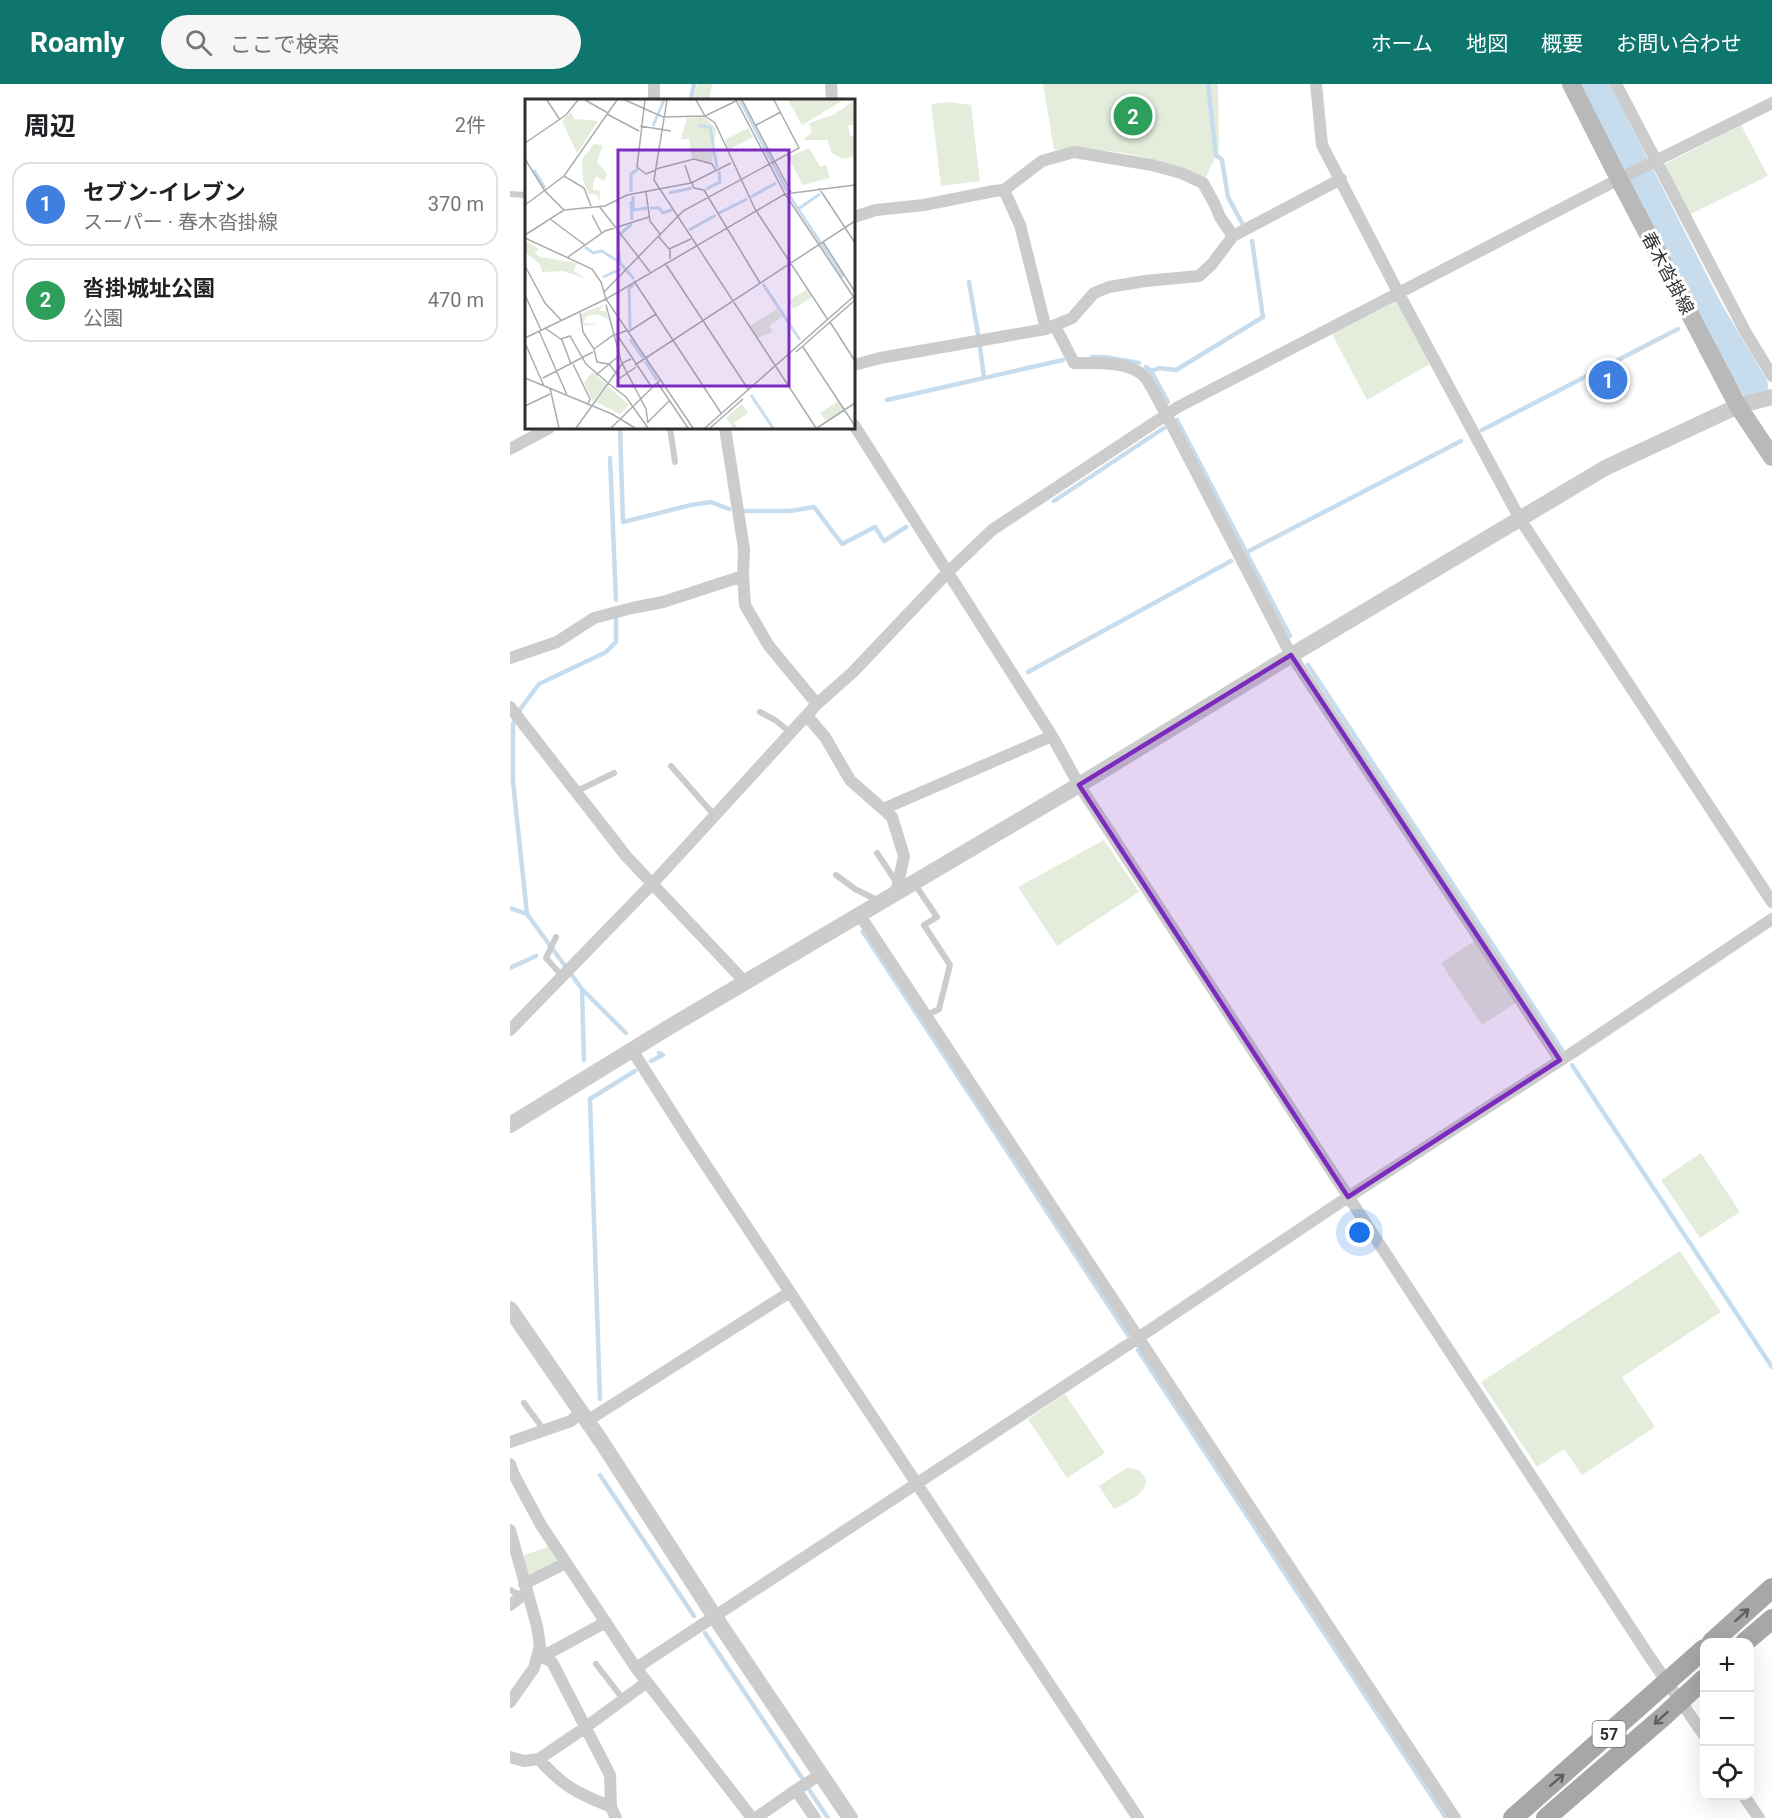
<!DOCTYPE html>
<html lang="ja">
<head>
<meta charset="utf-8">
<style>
	:root { --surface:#fff; --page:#f6f6f6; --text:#202124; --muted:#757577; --line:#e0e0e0; --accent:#0f766e }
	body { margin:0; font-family:Roboto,"Noto Sans JP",sans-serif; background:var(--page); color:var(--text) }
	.controls { position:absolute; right:18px; bottom:18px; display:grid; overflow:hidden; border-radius:12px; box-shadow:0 6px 24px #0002 }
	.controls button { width:54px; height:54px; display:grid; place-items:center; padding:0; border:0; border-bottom:2px solid var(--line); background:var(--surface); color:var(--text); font:30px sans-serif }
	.you { position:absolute; left:850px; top:1149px; width:21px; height:21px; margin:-15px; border:4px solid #fff; border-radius:50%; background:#1a73e8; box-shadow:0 0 0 9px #1a73e833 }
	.badge { display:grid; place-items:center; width:39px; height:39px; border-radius:50%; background:var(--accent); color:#fff; font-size:20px; font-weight:700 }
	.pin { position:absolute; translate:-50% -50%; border:3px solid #fff; box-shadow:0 2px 6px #0006 }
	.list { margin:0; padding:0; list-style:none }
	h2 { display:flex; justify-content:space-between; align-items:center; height:78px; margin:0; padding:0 24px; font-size:26px }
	h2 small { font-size:20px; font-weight:400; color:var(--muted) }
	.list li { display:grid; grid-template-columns:39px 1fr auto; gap:18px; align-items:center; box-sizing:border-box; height:84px; margin:0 12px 12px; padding:0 12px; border:2px solid var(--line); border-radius:18px }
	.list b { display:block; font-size:22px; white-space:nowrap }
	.list p { margin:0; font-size:20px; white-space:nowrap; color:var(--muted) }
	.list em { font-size:20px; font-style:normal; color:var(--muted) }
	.icon { flex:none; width:33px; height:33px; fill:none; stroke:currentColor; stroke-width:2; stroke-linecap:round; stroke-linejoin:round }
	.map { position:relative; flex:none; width:1262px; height:1734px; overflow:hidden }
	header { display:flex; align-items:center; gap:36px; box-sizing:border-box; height:84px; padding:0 30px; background:var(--accent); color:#fff }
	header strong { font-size:28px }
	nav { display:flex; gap:33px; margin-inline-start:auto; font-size:21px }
	.search { width:420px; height:54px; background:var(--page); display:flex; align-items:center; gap:15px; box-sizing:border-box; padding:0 21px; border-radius:33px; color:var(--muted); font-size:22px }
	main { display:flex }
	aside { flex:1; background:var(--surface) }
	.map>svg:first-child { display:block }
</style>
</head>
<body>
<header>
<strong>Roamly</strong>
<div class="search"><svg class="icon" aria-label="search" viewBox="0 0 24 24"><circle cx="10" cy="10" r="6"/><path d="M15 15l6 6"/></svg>ここで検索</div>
<nav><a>ホーム</a><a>地図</a><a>概要</a><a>お問い合わせ</a></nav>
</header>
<main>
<aside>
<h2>周辺<small>2件</small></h2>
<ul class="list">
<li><span class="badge" style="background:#3f7fe0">1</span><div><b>セブン-イレブン</b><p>スーパー · 春木沓掛線</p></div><em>370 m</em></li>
<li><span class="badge" style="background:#2e9e5b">2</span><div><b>沓掛城址公園</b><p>公園</p></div><em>470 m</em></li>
</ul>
</aside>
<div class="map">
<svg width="1262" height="1734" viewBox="0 0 1262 1734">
	<rect width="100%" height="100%" fill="#fff"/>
	<path fill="#e4eddc" d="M 187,0 L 202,0 L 199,16 L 184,16 Z
		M 533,0 L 708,0 L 709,65 L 695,95 C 686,91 678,86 669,83 C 630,69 585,63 544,66 Z
		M 440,18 L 461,21 L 470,97 L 431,102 L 421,20 Z
		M 1231,41 L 1258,92 L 1179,131 L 1153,81 Z
		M 885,218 L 889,219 L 920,280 L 857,316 L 822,250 Z
		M 594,756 L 629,808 L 547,862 L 508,803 Z
		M 966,856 L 1007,918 L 972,941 L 931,879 Z
		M 1191,1069 L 1230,1128 L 1190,1154 L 1151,1096 Z
		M 1170,1167 L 1211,1228 L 1112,1293 L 1145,1343 L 1072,1391 L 1054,1365 L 1027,1383 L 971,1298 Z
		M 555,1310 L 595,1369 L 557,1394 L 518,1335 Z
		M 617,1384 C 624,1384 630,1385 634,1392 C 643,1407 615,1419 604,1425 L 589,1402 Z
		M 40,1462 L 51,1478 L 19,1494 L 12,1472 Z"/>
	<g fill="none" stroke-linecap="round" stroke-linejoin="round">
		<path stroke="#c7ddee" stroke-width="4.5" d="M 698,0 L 706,71 L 712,76 L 718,113 L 733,141
			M 181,16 L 184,0
			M 459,198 L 468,250
			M 1192,232 L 1200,228
			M 470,263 L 474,293
			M 582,273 L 595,273 L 629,279
			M 636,283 L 641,287 L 658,318
			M 641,287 L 649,284 L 666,286 L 753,233 L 742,157
			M 377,316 L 553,276
			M 667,336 L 780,552
			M 110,344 L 113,438 L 181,421 L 201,418 L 219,425
			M 972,346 L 1168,245
			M 100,374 L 106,516
			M 544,417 L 654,344
			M 234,427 L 280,427 L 304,423 L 332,460 L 365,443 L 374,457 L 396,443
			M 735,469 L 951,357
			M 106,534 L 106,558 L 96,568 L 29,600 L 11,624 L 3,640 L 3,698 L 17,830 L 72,905 L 116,949
			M 798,581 L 1052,966
			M 518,588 L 721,477
			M 0,824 L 17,830
			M 353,848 L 618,1251
			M 0,884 L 26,872
			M 72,905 L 74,976
			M 141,977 L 153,971 L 149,969
			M 1062,981 L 1262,1283
			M 628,1266 L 936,1734
			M 90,1315 L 80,1015 L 125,987
			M 90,1391 L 184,1532
			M 195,1549 L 292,1694
			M 298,1704 L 318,1734"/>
		<path stroke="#c7ddee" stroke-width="28" d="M 1084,0 L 1200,228 L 1244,302"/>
		<path stroke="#ccc" stroke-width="6" d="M 0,110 L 16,111
			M 160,344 L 165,378
			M 250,628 L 265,636 L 281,649
			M 161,682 L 205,732
			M 65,708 L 104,689
			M 367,769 L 387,799
			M 326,791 L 345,805 L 367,816
			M 404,799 L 427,833 L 414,841 L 440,881 L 429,925 L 416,932
			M 46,853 L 36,874 L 52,892
			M 14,1319 L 34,1346
			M 0,1506 L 12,1512
			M 86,1580 L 113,1615"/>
		<path stroke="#ccc" stroke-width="12" d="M 144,0 L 144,16
			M 321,0 L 322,16
			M 806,0 L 812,61 L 889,210 L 1010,435 L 1262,818
			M 1106,0 L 1235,247 L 1262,292
			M 494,106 L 510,141 L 536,245
			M 344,133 L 366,126 L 414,121 L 484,107 L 494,106 L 532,77 L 564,68 L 642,81 L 671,89 L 693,99 L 704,119 L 710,133 L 723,152
			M 545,242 L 564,279 C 584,279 619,277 634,292 C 641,300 650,320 656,330 L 781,571 L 1050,976
			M 344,281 L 370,274 L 536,245 L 562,234 L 584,209 L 599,203 L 635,197 L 689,192 L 702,180 L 723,152 L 831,95
			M 344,341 L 542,652 L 569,701 L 1139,1572 L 1194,1651
			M 215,344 L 234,465 L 233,492 L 235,521 L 259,562 L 307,620
			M 0,365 L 39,344
			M 0,574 L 47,558 L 84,534 L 122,524 L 153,518 L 233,492
			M 0,623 L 116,772 L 235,898
			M 297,632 L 315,653 L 340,696 L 382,733 L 394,772 L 386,809
			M 373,725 L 542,652
			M 349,830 L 945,1734
			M 0,946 L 142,800 L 307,620 L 343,588 L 437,489 L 482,446 L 668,323 L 1109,95 L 1262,19
			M 122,966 L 180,1057 L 628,1734
			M 77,1337 L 280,1208
			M 0,1358 L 61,1337 L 71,1328
			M 0,1380 L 3,1389 L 31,1441 L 126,1584 L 242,1734
			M 0,1446 L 27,1542 L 30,1562 L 24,1584 L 0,1618
			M 14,1500 L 56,1479
			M 0,1521 L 17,1508
			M 28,1571 L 42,1578 L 100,1691 L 101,1723 L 106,1734
			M 28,1571 L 41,1568 L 96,1538
			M 126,1584 L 616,1262 L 838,1113 L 1062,969 L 1262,835
			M 0,1673 L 14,1677 L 29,1675 L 76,1643 L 137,1598
			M 29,1675 C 53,1703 68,1709 101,1723
			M 286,1706 L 305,1734
			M 1234,1712 L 1249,1734
			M 246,1734 L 286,1706 L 311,1690"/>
		<path stroke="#ccc" stroke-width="16" d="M 0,1041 L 156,945 L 569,701 L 795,563 L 1095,384 L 1228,322 L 1262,313
			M 0,1225 L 91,1357 L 205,1533 L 340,1734"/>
		<path stroke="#b9b9b9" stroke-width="18" d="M 1061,0 L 1109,95 L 1228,322 L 1262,373"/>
		<path stroke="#a7a7a7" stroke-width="20" d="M 1202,1558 L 1262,1504
			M 1235,1558 L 1262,1535
			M 1003,1734 L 1194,1565
			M 1036,1734 L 1154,1632 L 1194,1595"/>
	</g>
	<defs><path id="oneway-shaft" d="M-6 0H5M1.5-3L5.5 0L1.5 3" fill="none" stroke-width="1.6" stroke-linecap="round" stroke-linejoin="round" transform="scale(1.5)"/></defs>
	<g stroke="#5f5f5f">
		<use href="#oneway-shaft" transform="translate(1232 1531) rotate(-42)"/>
		<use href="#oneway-shaft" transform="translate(1151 1634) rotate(138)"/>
		<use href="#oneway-shaft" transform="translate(1047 1696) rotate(-41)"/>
	</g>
	<path fill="#7b2cbf" fill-opacity="0.2" stroke="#7b2cbf" stroke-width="4.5" stroke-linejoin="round" d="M 781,571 L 1050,976 L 838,1113 L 569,701 Z"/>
	<g text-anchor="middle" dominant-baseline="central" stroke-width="6" stroke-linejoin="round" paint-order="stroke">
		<rect fill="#fff" stroke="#6d6d6d" stroke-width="1.5" x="1082.5" y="1637" width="33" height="26" rx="4.5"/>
		<g font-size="16" font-weight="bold" fill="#2f2f2f">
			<text x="1099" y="1650">57</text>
		</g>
		<g font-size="18" fill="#2f2f2f" stroke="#fff">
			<text transform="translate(1158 189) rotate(62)">春木沓掛線</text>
		</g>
	</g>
	<g transform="translate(15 15)">
		<rect width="330" height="330" fill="#fff"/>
		<path d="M 263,1 L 316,1 L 317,2 L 277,26 ZM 330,1 L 330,26 L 323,26 L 325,37 L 330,37 L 330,57 L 317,60 L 307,54 L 302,41 L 278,41 L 287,33 L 284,24 L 308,16 ZM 46,13 L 49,20 L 73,22 L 52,54 L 37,22 ZM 179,18 L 191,29 L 187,64 L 167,60 L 164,40 L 156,40 L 162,19 ZM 223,29 L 228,38 L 203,51 L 200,41 ZM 69,45 L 78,46 L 72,63 L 82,75 L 79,82 L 71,77 L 68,84 L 68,91 L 75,92 L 75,102 L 72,96 L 63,94 L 58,81 L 57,60 ZM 284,49 L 295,68 L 301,66 L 305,79 L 278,86 L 263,58 ZM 0,142 L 14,150 L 10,154 L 15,158 L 52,164 L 49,172 L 61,180 L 39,172 L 17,173 L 15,165 L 0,153 ZM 282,190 L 287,198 L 269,210 L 263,202 ZM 79,206 L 74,212 L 81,212 L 84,221 L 73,215 L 62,217 L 58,224 L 72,225 L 58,227 L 57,214 ZM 252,210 L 257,218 L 244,227 L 248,233 L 232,239 L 225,227 ZM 67,273 L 81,285 L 68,303 L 59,284 ZM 83,287 L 104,306 L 95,315 L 71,303 ZM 313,302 L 319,311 L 301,322 L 295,314 ZM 217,305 L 223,314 L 209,324 L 213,329 L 208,329 L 201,319 Z" fill="#e4eddc"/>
		<path fill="none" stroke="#c7ddee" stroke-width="3" d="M 215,1 L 262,92M 128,27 L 139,1M 174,27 L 185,28 L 192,69M 9,71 L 20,89M 181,90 L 195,83 L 194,72M 106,93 L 106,75 L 113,70M 144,94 L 167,89M 264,96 L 318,178M 108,97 L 108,111 L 122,109M 226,98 L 251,84M 106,102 L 107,121M 125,109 L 134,109 L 138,114 L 147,111M 273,110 L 295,95M 194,114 L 222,100M 107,125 L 94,136 L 93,146 L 95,164 L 109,180M 164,131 L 191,116M 60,148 L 68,154 L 77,152 L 94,163M 78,178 L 96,170M 238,185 L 275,241M 105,230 L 104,189 L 109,186M 105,240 L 118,259M 120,262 L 132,281M 226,296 L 248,329"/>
		<path fill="none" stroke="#acacac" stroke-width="1.5" d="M 22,1 L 35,21M 60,1 L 83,14M 100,1 L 138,18 L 180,17 L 211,2M 120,1 L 112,68 L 121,75 L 131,71M 142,1 L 129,81 L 291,329M 171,1 L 180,17 L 190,24 L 230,110 L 303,221M 211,1 L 260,95 L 330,200M 217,1 L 266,93M 82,15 L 114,32M 231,26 L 256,13M 115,27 L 146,32M 0,44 L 41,16 L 53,1M 0,60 L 20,92 L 39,111M 160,66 L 166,84M 131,70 L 169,60 L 187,65 L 191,72M 39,77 L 59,89 L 66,107M 167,84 L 169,89 L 179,91 L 235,184M 294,89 L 330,144M 121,93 L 125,122 L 135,135M 0,106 L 39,77 L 92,1M 74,107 L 125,173M 67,116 L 77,135M 25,120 L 60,146M 0,136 L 39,111 L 80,107 L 102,96 L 166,84 L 206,64M 133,137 L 145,151 L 145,160M 0,139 L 67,170 L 76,183 L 81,200 L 0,239M 298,143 L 330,193M 144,150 L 166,140M 43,158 L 80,132 L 124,118M 140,164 L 223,290M 0,167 L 20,204 L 36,221M 109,182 L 196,314M 79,193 L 158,112 L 274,49 L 249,1M 0,196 L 16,231M 55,212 L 58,233 L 69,250 L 72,263 L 84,265 L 95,279 L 111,268M 305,223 L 330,262M 20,229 L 37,241 L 46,265M 14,232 L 42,296M 103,233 L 131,215M 92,236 L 126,287M 36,240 L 45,237 L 61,265 L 83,284M 0,244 L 19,287M 278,248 L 330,327M 69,250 L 87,237 L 103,231M 271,253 L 330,201M 106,260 L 97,264 L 121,310 L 123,324M 48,265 L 65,300 L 63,305M 110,266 L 330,122M 71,276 L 95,256M 0,279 L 87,315 L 110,329M 18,279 L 68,253M 132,283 L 163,329M 83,284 L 101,298 L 123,329M 25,289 L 34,329M 0,307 L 25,295M 122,324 L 144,302M 51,329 L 97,265 L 81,206M 86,329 L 135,281M 168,329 L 81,200 L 260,95 L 330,86M 180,329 L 328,198M 185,329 L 218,300M 292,329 L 330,304"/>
		<path fill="#7b2cbf" fill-opacity="0.15" stroke="#7b2cbf" stroke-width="3" d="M 93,51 L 264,51 L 264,287 L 93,287 Z"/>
		<rect width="330" height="330" fill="none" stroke="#2f2f2f" stroke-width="3"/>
	</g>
</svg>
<div class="controls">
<button>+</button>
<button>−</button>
<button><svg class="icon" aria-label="locate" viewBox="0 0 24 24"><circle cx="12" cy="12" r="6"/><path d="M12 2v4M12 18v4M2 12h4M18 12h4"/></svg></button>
</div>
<div class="you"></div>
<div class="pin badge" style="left:1098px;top:296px;background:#3f7fe0">1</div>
<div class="pin badge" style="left:623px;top:32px;background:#2e9e5b">2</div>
</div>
</main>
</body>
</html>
